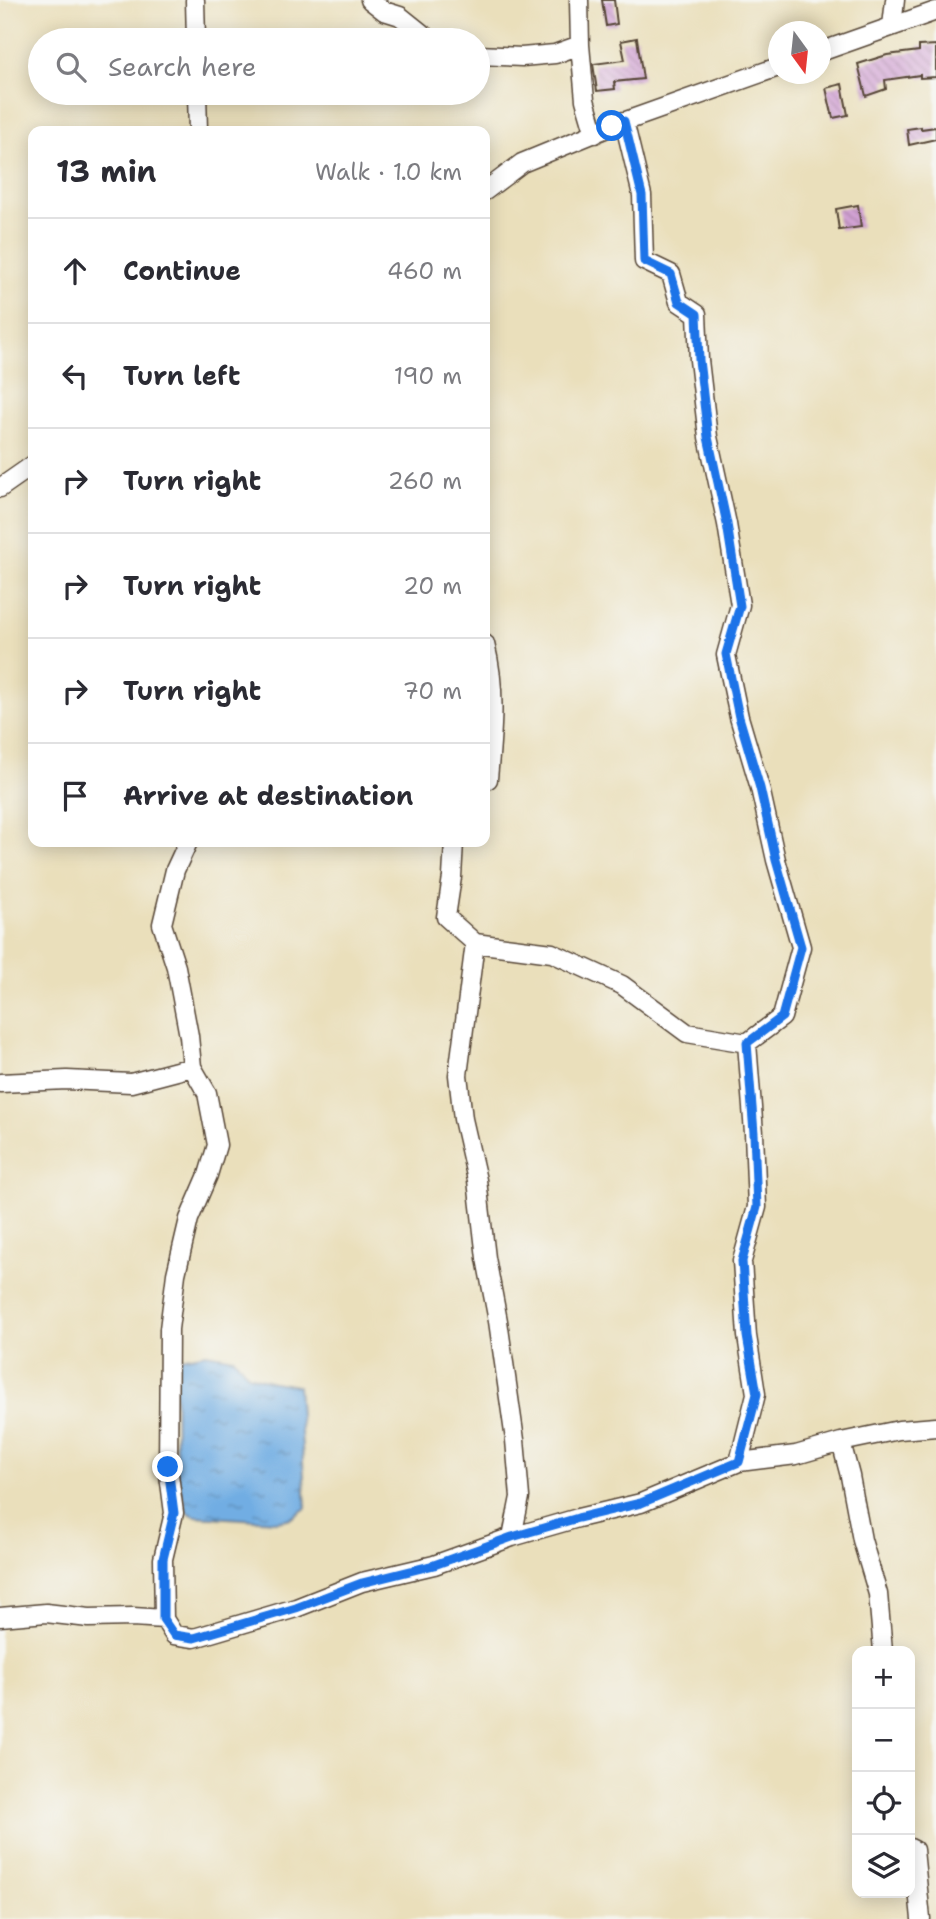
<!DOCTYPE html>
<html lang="en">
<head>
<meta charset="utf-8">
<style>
	:root { --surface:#fff; --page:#f2f2f3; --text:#2b2b33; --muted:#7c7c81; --line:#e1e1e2 }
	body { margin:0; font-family:"Shantell Sans",sans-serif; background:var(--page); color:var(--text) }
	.controls { position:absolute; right:21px; bottom:21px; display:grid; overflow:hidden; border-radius:14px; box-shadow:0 4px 18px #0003 }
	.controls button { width:63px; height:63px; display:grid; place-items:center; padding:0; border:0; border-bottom:2px solid var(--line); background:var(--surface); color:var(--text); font:35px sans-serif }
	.compass { position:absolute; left:768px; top:21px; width:63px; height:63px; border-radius:50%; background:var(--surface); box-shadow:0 4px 18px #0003; rotate:165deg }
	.stop { position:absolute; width:21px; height:21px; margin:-16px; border:5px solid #1a73e8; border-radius:50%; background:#fff }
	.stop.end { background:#1a73e8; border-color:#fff; box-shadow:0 2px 7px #0008 }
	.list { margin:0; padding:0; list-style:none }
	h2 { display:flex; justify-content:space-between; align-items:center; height:91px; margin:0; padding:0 28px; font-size:30px }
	h2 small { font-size:23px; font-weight:400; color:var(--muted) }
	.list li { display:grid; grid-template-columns:46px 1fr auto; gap:21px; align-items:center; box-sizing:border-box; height:105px; padding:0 28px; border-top:2px solid var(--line) }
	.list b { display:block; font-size:26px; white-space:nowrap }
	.list em { font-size:23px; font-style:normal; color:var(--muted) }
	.icon { flex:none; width:38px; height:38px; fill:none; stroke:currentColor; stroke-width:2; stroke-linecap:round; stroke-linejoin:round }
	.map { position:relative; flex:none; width:936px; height:1919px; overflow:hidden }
	.search { position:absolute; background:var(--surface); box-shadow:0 4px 18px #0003; left:28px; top:28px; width:462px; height:77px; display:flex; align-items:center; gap:18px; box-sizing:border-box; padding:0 24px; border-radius:38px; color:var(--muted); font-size:26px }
	.panel { position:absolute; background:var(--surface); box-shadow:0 4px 18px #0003; left:28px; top:126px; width:462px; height:721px; border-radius:14px }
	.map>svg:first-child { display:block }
</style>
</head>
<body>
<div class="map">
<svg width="936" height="1919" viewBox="0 0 936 1919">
	<defs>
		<pattern id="water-ripples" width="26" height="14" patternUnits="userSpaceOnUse" patternTransform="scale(1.75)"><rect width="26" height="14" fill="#71ade3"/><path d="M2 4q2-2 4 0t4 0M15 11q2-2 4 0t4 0" fill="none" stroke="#5e8db7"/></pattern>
		<pattern id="building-back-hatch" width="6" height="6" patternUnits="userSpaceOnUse" patternTransform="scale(1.75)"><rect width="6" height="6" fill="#d2a2d4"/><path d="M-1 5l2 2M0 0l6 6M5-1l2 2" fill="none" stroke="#ac84ab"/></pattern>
	</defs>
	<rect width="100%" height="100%" fill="#f6f6f2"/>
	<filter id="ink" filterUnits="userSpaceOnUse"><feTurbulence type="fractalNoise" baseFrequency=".0143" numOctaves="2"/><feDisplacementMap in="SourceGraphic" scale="14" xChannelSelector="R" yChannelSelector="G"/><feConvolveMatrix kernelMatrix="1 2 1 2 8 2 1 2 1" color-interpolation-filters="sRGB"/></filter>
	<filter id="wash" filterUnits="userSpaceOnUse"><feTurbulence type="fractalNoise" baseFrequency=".00686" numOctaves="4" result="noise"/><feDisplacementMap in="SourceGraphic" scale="28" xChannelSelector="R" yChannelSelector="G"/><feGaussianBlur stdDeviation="1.57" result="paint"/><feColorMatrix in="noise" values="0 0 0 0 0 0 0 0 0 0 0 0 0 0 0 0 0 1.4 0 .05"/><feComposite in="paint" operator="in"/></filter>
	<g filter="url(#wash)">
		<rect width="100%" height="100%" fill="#eadfbb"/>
		<path fill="url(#water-ripples)" stroke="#566c80" stroke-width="2" d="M 206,1353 L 234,1358 L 248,1375 L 273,1382 L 298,1386 L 306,1508 L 291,1518 L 277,1521 L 195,1516 L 187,1512 L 176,1470 L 175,1359 Z"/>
		<g id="blocks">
			<path fill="url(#building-back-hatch)" d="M 602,0 L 614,0 L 617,24 L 606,26 Z
				M 637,38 L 643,79 L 614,82 L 615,89 L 597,91 L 593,64 L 625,60 L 621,41 Z
				M 936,45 L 936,77 L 920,78 L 920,75 L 885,80 L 886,89 L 866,96 L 858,64 L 887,55 L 919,51 L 919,46 Z
				M 842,84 L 848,115 L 833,118 L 826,88 Z
				M 921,127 L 921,129 L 936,127 L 936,139 L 909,145 L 907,129 Z
				M 858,205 L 861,227 L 839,230 L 836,209 Z"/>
		</g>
	</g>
	<g filter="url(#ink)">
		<use href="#blocks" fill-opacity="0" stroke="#554536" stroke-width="2"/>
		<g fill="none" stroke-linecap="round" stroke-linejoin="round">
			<g stroke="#554536" stroke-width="21">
				<path id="minor" d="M 195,0 L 196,40
					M 370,0 L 384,11 L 400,16 L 430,40
					M 579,0 L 580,45 L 585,100 L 595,134
					M 892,26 L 895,0
					M 820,52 L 936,11
					M 478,55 L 522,57 L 555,54 L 580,45
					M 197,93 L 198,131
					M 624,121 L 642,195 L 644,261 L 671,274 L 679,302 L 697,314 L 699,360 L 708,437 L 727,524 L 740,605 L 726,655 L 739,717 L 760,788 L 776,860 L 801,947 L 782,1017 L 747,1043 L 754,1133 L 757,1207 L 742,1261 L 747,1336 L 756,1394 L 739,1462
					M 485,191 L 522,163 L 612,126 L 778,67
					M 0,488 L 33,465
					M 485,644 C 497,690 492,732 488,779 L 485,781
					M 454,842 L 452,877 L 446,917 L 475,943 L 458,1075 L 463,1119 L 477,1180 L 486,1258 L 498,1321 L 515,1440 L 520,1497 L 512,1537
					M 475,943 L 552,953 L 622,985 L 687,1033 L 747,1043
					M 0,1083 L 67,1080 L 131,1083 L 192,1067
					M 841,1442 L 899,1430 L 936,1427
					M 0,1617 L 46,1613 L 89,1618 L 133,1617 L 164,1619 L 174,1635 L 194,1638 L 296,1608 L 362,1582 L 434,1565 L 512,1537 L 578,1518 L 641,1503 L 739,1462 L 796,1455 L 841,1442 L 850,1476 L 862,1540 L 878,1594 L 883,1651
					M 164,1619 L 163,1559 L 174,1513 L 168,1467 L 169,1329 L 176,1274 L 189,1219 L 208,1175 L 217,1145 L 207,1093 L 192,1067 L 189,1036 L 176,967 L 162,924 L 175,870 L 188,842
					M 910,1848 L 914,1850 L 921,1919"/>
			</g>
			<use href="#minor" stroke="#fff" stroke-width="18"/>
		</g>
	</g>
	<g fill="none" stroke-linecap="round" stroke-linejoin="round" filter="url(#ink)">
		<path stroke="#1a73e8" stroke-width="9" d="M 168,1467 L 174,1513 L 163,1559 L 163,1619 L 174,1635 L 194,1638 L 296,1608 L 362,1583 L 434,1565 L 512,1537 L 578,1518 L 641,1503 L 739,1462 L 757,1394 L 747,1336 L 742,1261 L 757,1207 L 754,1133 L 747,1043 L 782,1017 L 801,947 L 776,860 L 760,788 L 739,717 L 726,654 L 740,606 L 727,524 L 708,437 L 699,360 L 697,314 L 679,302 L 671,274 L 644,261 L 642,195 L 624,121 L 612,126"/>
	</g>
</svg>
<div class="controls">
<button>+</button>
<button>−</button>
<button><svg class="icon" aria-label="locate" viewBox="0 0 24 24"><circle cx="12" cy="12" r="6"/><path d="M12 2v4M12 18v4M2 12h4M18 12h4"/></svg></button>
<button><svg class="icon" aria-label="layers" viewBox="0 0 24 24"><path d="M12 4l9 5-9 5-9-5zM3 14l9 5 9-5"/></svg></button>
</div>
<svg class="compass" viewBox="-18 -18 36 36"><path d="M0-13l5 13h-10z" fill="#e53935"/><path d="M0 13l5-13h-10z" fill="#7c7c81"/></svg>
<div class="stop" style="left:612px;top:126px"></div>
<div class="stop end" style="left:168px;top:1467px"></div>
<div class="search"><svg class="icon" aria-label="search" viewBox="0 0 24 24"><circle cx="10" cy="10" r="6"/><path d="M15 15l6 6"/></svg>Search here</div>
<section class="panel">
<h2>13 min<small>Walk · 1.0 km</small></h2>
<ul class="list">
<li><svg class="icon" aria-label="ahead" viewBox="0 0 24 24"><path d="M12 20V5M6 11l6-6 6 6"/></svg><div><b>Continue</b></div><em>460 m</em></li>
<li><svg class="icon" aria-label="left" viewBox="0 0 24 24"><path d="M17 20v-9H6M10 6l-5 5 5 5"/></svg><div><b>Turn left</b></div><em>190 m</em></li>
<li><svg class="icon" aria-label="right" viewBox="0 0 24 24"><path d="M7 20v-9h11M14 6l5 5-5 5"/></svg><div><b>Turn right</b></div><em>260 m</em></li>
<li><svg class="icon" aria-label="right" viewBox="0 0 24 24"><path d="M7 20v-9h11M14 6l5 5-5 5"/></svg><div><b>Turn right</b></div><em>20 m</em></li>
<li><svg class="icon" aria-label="right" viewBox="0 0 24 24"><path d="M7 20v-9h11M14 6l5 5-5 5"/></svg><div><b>Turn right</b></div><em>70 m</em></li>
<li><svg class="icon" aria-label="arrive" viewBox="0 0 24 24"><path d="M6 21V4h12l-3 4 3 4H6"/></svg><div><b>Arrive at destination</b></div></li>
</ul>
</section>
</div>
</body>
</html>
